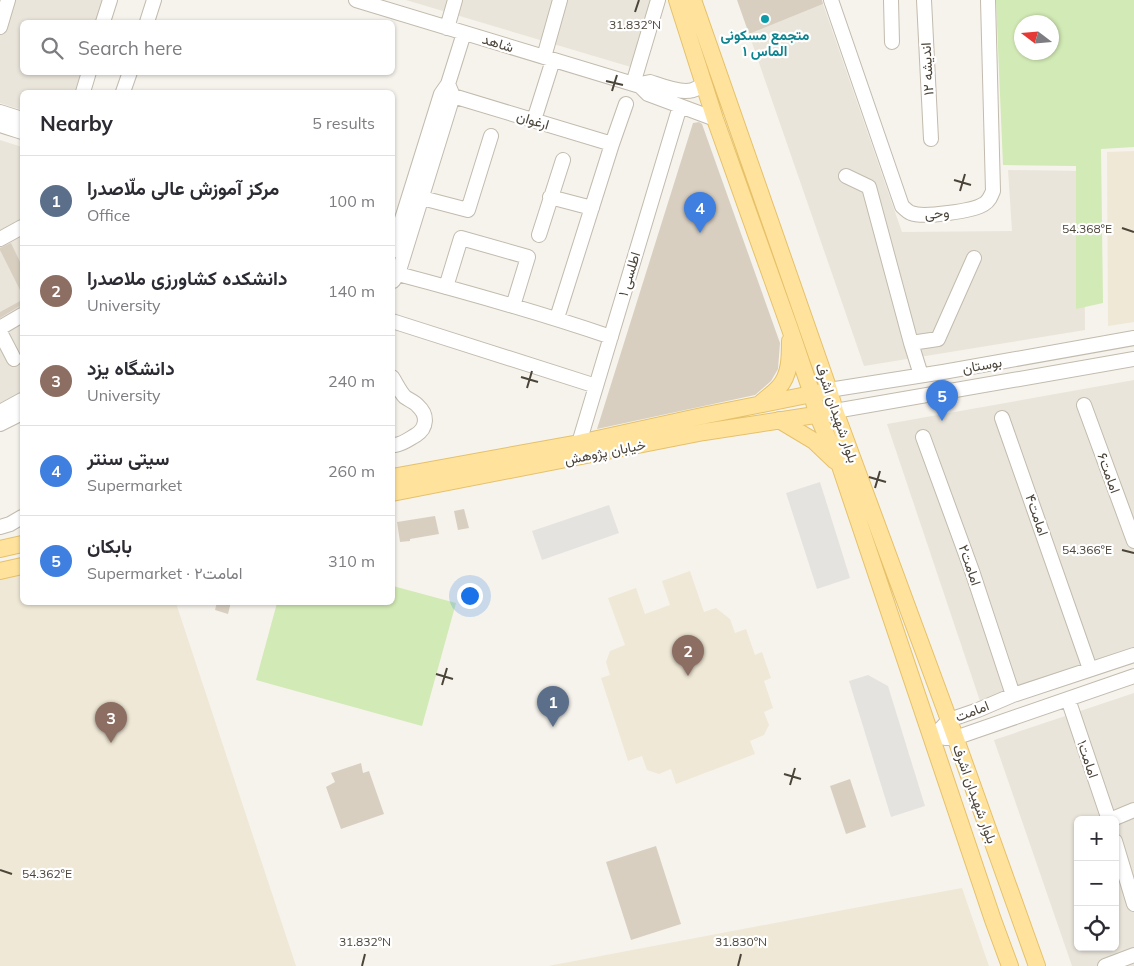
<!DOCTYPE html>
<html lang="en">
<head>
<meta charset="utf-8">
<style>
	:root { --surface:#fff; --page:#f2f2f3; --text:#2b2b33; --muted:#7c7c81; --line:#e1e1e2; --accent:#0f766e }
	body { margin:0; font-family:Mulish,Vazirmatn,sans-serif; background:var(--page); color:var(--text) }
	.controls { position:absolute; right:15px; bottom:15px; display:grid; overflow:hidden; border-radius:8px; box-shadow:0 1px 4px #0004 }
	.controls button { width:45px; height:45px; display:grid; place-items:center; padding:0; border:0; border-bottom:1px solid var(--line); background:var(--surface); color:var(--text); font:25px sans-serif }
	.compass { position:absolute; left:1014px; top:15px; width:45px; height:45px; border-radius:50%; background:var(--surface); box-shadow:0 1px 4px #0004; rotate:286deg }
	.you { position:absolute; left:469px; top:595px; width:18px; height:18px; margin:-12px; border:4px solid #fff; border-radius:50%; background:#1a73e8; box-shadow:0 0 0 8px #1a73e833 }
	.badge { display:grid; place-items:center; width:32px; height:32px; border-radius:50%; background:var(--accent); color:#fff; font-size:16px; font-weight:700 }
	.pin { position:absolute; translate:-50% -41px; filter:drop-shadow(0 1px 2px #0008) }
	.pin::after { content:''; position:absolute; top:26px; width:18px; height:15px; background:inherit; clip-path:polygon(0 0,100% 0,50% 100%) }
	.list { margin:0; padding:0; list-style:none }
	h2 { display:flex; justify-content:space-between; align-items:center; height:65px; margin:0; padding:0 20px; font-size:21px }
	h2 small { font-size:16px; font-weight:400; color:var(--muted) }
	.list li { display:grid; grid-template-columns:32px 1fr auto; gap:15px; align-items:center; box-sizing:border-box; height:90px; padding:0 20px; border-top:1px solid var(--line) }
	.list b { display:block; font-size:19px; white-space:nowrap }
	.list p { margin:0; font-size:16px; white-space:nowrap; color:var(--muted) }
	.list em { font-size:16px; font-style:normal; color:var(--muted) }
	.icon { flex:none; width:28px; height:28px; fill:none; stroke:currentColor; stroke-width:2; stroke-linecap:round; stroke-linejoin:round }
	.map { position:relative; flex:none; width:1134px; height:966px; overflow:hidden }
	.search { position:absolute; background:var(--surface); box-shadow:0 1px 4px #0004; left:20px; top:20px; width:375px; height:55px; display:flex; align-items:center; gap:12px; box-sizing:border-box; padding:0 18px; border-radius:8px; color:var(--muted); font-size:19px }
	.panel { position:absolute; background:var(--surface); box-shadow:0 1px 4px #0004; left:20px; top:90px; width:375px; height:515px; border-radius:8px }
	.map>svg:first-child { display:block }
</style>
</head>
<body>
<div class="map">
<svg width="1134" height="966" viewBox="0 0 1134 966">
	<rect width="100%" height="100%" fill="#f6f3ec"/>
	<path fill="#eae5da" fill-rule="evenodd" d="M 0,0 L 116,0 L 110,22 L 22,22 L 22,72 L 95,73 L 90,92 L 22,92 L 22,110 L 0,103 Z
		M 406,0 L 664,0 L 641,70 Z
		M 823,4 L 902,232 L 1012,231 L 1008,170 L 1084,171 L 1085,330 L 864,366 L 749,34 Z
		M 0,140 L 22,147 L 22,409 L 0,421 Z
		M 1134,380 L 1134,651 L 981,704 L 887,424 Z
		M 1134,693 L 1134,966 L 1072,966 L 994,740 ZM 1078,820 L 1115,820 L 1115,947 L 1078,947 Z"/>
	<path fill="#efe8d6" d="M 1134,151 L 1134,322 L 1108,326 L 1107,152 Z
		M 22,571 L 22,602 L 176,603 L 296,966 L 0,966 L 0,576 Z
		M 690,571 L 704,612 L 716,608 L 730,619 L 735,633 L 746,629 L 755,655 L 762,652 L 771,678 L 764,681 L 773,708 L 764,712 L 769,725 L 764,735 L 750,741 L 755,754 L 676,784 L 671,769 L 659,774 L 647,770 L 642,756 L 628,761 L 601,678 L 610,675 L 606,662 L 610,651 L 625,645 L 608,598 L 636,588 L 645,614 L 670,605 L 662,581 Z
		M 962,888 L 989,966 L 548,966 L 854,908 Z"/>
	<path fill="#d2eab5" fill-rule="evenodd" d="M 996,0 L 1134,0 L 1134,147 L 1101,149 L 1103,303 L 1076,309 L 1076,166 L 1003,165 ZM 1022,22 L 1052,22 L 1052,52 L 1022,52 Z
		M 393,586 L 456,603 L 422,726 L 256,680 L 277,603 L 392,602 Z"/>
	<path fill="#e5e3e0" d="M 820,482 L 850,578 L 817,589 L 786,493 Z
		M 609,505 L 619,533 L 542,560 L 532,531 Z
		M 868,675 L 888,686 L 925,806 L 891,817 L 849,681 Z"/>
	<path fill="#d8cfc1" d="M 737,0 L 822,0 L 823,4 L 749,34 Z
		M 699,122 L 702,124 L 780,343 L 778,369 L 771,381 L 755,395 L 597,429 L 693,123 Z
		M 11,243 L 22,266 L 22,294 L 0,250 L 0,248 Z
		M 22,300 L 22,306 L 18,307 L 0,318 L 0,312 Z
		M 464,509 L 469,528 L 458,530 L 454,511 Z
		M 435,516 L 439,534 L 410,539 L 410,541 L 400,542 L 397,522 Z
		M 217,602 L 231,602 L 228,614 L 215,610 Z
		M 361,763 L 363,773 L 369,771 L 384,814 L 341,829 L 326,787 L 335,782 L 331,773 Z
		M 850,779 L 866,827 L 846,834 L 830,786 Z
		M 656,846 L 681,924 L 631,940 L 606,862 Z"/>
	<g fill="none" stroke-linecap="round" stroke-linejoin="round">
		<g stroke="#c2bbae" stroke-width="16">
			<path id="minor" d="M 356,0 L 640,86 L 648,94 L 715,119
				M 831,0 L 902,206 C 905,209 908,212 911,213 C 923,218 974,211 984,204 C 989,201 991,196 993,191 L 988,0
				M 891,0 L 892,42
				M 924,0 L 931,139
				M 103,22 L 110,0
				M 147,22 L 154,0
				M 0,27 L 8,0
				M 447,28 L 455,0
				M 544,57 L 560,0
				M 633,84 L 658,0
				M 640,86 L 645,83 L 650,82 C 662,86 686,96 697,88 C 700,87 701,84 703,82
				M 83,92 L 89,72
				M 123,92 L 130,72
				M 453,96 L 612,144
				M 0,112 L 22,119
				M 534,120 L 553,60
				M 0,125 L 22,132
				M 846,176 L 869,187 L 911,343 L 921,375
				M 550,197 L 592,208
				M 422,198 L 468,210 L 491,136
				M 539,235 L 563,160
				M 0,239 L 22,227
				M 392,251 L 441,94 L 448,84 L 464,33
				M 398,274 C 470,293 541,313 611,337
				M 393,281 L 398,274 L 453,96 L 448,84
				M 446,287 L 461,238 L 528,257 L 513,306
				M 557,318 L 612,144 L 626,104
				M 392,321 L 596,386
				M 0,328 L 22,315
				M 0,332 L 14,359
				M 911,343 L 938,339 L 974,258
				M 392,377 C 396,383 400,392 405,397 C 409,400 415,402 418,406 C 428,415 427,428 416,435 C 409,439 403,444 395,445
				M 829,390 L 943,372 L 1134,338
				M 1084,405 L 1134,541
				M 835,411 L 1134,359
				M 0,412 L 22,400
				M 1002,418 L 1090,669
				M 0,424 L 22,413
				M 923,437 L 972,571 L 1013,695
				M 579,443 L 680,106
				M 0,527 L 10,524 L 22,517
				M 1068,699 L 1109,820
				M 932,738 L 949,720 L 978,710 L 1013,695 L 1134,655
				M 945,738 L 955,738 L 1134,676
				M 1110,820 L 1134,810
				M 1115,841 L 1134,904
				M 1105,966 L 1134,955"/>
		</g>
		<g stroke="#e6c16a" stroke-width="18">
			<path id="major" d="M 677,0 L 715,119 L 790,329 L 812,394 L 817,414 L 840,466 L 993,920 L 1010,966
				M 693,0 L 829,390 L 835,411 L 949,720 L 1037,966
				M 761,403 C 766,398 774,393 779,387 C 790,375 790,357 790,341
				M 779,420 L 814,441 L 835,461
				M 392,477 L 579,443 L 702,416 L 822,392
				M 392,493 L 704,432 L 828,413
				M 0,549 L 22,544
				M 0,571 L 22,566"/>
		</g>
		<use href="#minor" stroke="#fff" stroke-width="14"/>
		<use href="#major" stroke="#ffe39c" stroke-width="16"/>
	</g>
	<path fill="none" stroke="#4b4439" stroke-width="2" d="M 635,12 L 639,0M 606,81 L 623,85M 612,91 L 617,75M 954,180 L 971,185M 960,191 L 965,174M 1122,228 L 1134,232M 521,377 L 538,382M 527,388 L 532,371M 869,477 L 886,482M 875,488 L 880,471M 1122,550 L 1134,553M 436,674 L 453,679M 442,685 L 447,668M 784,774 L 801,779M 790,785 L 795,768M 0,870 L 12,874M 362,966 L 365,954M 738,966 L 741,954"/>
	<circle fill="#0f9aa8" stroke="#fff" stroke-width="2" cx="765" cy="19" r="5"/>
	<g text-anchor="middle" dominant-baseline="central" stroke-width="4.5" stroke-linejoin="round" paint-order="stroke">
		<g font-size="14" font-weight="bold" fill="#0d838f" stroke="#fff">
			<text x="765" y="35">متجمع مسکونی<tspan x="765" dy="16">الماس ۱</tspan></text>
		</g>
		<g font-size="14" fill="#4b4439" stroke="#fff">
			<text transform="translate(498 43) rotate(17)">شاهد</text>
			<text transform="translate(927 69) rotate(-93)">اندیشه ۱۲</text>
			<text transform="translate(533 120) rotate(17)">ارغوان</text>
			<text transform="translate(937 213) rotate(-4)">وحی</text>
			<text transform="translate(629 274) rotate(-73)">اطلسی ۱</text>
			<text transform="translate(982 365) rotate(-10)">بوستان</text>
			<text transform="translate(837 413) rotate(71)">بلوار شهیدان اشرف</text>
			<text transform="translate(605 452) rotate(-11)">خیابان پژوهش</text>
			<text transform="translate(1109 473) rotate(70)">امامت۶</text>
			<text transform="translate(1037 515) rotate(71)">امامت۴</text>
			<text transform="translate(970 565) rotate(71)">امامت۲</text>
			<text transform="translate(972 711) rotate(-21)">امامت</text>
			<text transform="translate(1088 759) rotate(71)">امامت۱</text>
			<text transform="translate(975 794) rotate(70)">بلوار شهیدان اشرف</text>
		</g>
	</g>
	<g font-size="12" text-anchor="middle" fill="#4b4439" stroke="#fff" stroke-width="4.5" stroke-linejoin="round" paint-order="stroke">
		<text x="635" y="29">31.832°N</text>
		<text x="1087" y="233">54.368°E</text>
		<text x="1087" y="554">54.366°E</text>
		<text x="47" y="878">54.362°E</text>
		<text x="365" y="946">31.832°N</text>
		<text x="741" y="946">31.830°N</text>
	</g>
</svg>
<div class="controls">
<button>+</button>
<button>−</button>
<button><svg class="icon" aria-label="locate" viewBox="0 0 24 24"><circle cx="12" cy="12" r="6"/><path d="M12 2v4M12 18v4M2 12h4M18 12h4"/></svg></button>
</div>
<svg class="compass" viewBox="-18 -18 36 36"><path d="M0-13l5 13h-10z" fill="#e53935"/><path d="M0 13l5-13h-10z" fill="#7c7c81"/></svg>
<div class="you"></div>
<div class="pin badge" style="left:553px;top:727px;background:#5c6f8a">1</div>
<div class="pin badge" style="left:688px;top:676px;background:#8d6e63">2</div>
<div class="pin badge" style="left:111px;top:743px;background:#8d6e63">3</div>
<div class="pin badge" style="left:700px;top:233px;background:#3f7fe0">4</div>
<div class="pin badge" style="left:942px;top:421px;background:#3f7fe0">5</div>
<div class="search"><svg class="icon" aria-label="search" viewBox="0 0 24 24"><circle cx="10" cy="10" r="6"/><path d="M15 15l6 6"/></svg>Search here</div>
<section class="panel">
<h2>Nearby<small>5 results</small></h2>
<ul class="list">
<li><span class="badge" style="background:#5c6f8a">1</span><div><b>مرکز آموزش عالی ملّاصدرا</b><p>Office</p></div><em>100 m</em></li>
<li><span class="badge" style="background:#8d6e63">2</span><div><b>دانشکده کشاورزی ملاصدرا</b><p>University</p></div><em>140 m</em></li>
<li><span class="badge" style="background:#8d6e63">3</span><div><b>دانشگاه یزد</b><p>University</p></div><em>240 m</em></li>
<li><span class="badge" style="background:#3f7fe0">4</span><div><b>سیتی سنتر</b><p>Supermarket</p></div><em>260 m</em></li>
<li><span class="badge" style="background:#3f7fe0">5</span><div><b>بابکان</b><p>Supermarket · امامت۲</p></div><em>310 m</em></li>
</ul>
</section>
</div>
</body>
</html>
